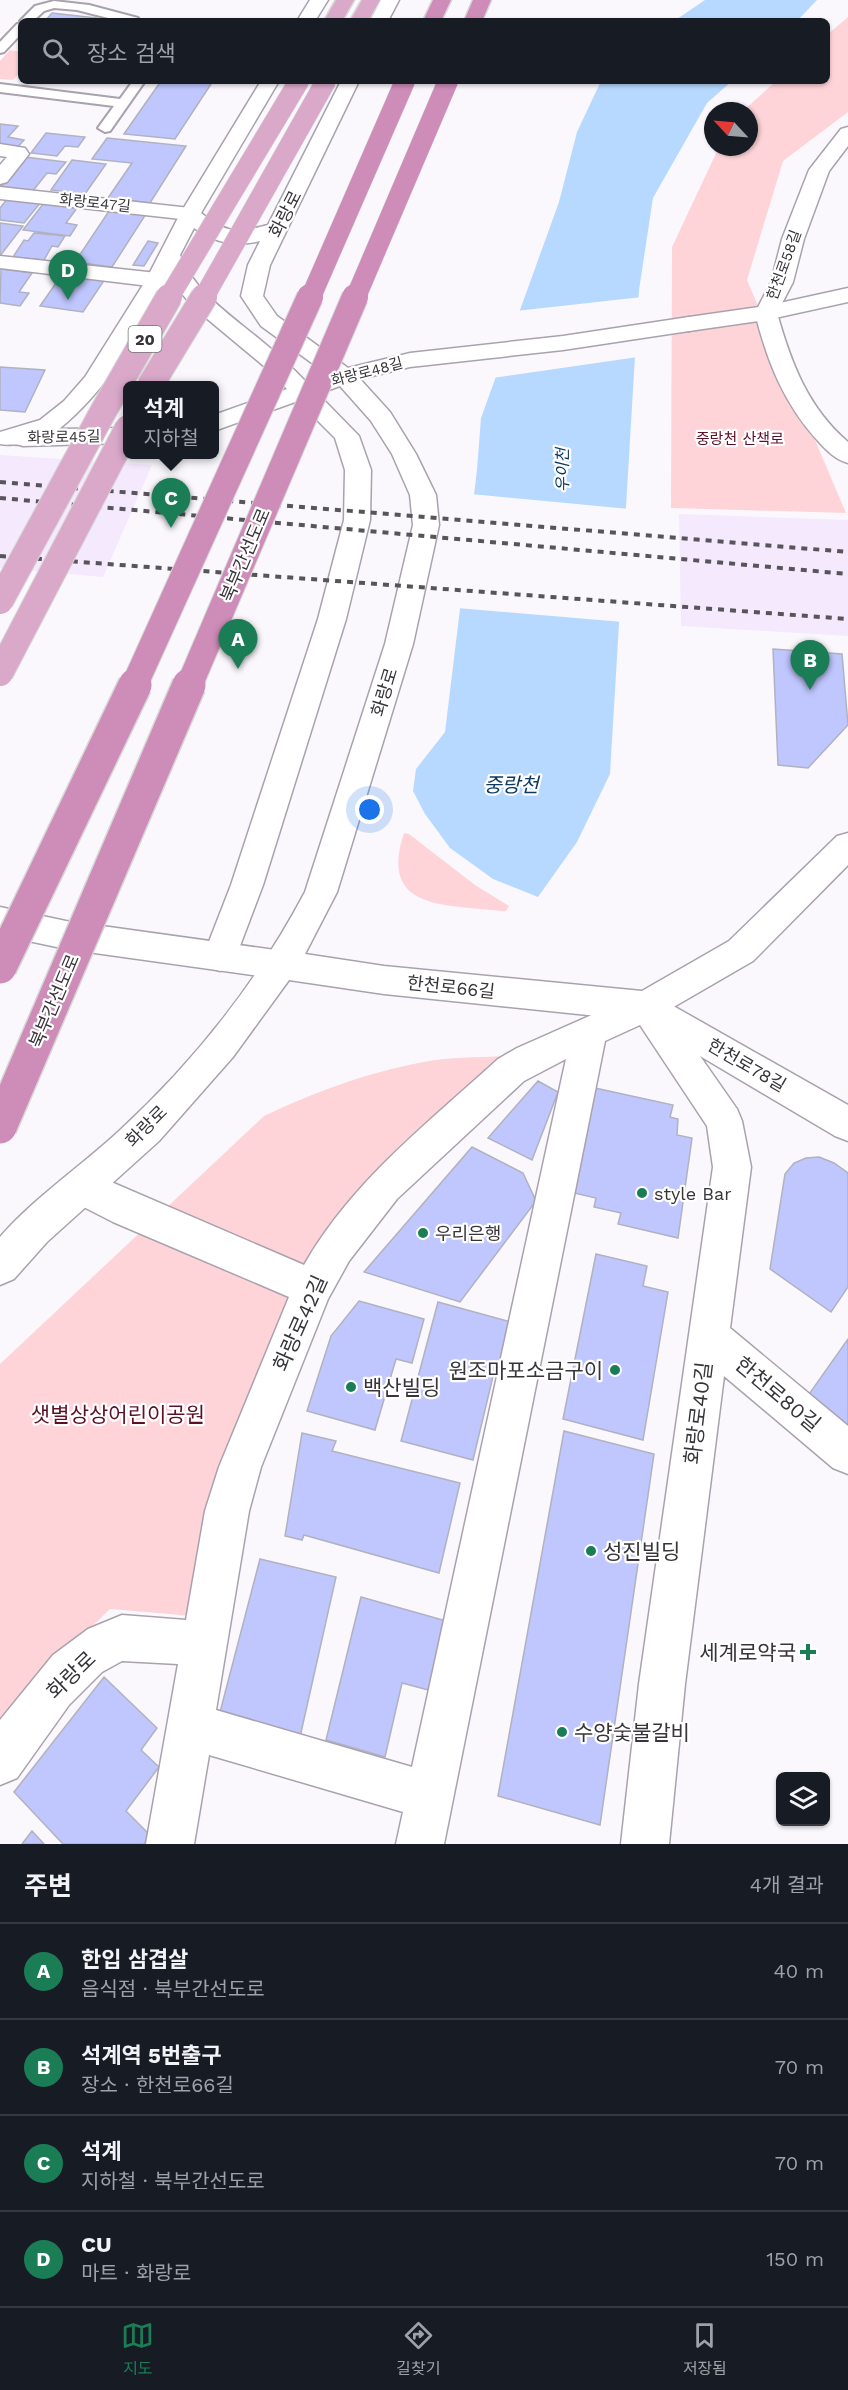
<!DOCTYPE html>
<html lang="ko">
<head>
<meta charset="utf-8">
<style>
	:root { --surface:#171b24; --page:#20242c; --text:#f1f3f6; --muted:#9ea1a6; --line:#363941; --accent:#1b7d56 }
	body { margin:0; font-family:"Work Sans","Noto Sans KR",sans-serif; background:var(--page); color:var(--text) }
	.controls { position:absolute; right:18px; bottom:18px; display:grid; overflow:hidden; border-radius:9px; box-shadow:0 2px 4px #0004 }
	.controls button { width:54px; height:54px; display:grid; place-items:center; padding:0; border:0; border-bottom:2px solid var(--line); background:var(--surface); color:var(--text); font:30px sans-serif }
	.compass { position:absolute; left:704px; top:102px; width:54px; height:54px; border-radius:50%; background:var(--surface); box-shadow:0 2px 4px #0004; rotate:296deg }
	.you { position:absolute; left:370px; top:810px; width:21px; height:21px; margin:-15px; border:4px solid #fff; border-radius:50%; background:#1a73e8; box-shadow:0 0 0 9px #1a73e833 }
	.badge { display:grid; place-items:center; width:39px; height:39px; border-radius:50%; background:var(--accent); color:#fff; font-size:20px; font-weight:700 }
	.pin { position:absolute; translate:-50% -50px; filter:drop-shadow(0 2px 3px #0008) }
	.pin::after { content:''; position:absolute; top:32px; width:21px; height:18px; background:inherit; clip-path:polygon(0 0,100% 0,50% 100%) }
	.popup { position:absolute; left:123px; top:381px; width:96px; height:78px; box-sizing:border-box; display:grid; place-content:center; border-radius:9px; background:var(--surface); filter:drop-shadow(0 2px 4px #0005); font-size:20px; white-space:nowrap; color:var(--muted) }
	.popup b { font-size:22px; color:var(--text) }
	.popup::after { content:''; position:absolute; left:50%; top:100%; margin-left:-12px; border:12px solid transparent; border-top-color:var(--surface) }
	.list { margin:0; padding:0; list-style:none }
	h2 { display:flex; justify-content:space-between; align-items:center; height:78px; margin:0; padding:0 24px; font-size:26px }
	h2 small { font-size:20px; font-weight:400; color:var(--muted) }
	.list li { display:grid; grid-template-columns:39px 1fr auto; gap:18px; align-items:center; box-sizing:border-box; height:96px; padding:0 24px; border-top:2px solid var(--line) }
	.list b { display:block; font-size:22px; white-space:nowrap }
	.list p { margin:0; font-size:20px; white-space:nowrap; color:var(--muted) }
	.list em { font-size:20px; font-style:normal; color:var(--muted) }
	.icon { flex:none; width:33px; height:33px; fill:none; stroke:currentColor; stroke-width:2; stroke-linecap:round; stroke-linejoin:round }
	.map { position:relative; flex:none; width:848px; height:1844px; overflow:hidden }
	.search { position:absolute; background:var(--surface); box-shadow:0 2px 4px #0004; left:18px; right:18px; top:18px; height:66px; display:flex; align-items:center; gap:15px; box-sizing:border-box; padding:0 21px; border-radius:9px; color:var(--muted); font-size:22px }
	.sheet { height:462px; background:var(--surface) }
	nav { display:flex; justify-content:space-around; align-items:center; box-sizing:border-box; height:84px; border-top:2px solid var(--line); background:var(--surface); font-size:16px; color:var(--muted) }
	nav a { display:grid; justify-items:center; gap:3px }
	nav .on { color:var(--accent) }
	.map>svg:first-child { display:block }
</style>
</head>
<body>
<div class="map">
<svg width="848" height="1844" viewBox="0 0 848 1844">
	<rect width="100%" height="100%" fill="#fbf8fd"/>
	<path fill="#f4e9fd" d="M 0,455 L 152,465 L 103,577 L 0,568 Z
		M 679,514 L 848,520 L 848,636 L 681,626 Z"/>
	<path fill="#fed4d9" d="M 848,17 L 848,112 L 783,161 L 747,280 L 846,513 L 671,508 L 672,247 L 719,147 L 749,147 L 749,111 L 743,111 L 776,81 L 827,81 L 827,35 Z
		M 10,50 L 21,52 L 21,71 L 13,80 L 0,79 L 0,61 Z
		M 404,833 L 409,834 L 475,885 L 509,906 L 506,911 L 501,911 C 446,904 378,911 404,833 Z
		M 509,1056 L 355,1201 L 193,1616 L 110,1609 L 33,1684 L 0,1731 L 0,1364 L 264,1116 C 319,1090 374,1070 435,1060 C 459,1057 484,1057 509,1056 Z"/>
	<path fill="#b7d9ff" d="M 705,0 L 817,0 L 797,21 L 674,21 Z
		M 601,81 L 732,81 L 707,103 L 653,198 L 639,290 L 610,774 L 577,842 L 538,897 L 493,879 L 450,848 L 425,814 L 413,791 L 416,769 L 445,732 L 477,470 L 481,418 L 559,202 L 577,132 Z"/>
	<path fill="#fbf8fd" d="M 642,297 L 638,357 L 492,378 L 516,311 Z
		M 471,494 L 629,509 L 623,622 L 457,608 Z"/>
	<path fill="#c0c6fe" stroke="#b0b2bf" stroke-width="1.5" d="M 52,13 L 97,18 L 94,21 L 45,21 Z
		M 161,81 L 213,81 L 175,139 L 124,134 Z
		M 0,124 L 18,126 L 8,137 L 24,140 L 16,149 L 0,147 Z
		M 46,133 L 85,137 L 78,147 L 65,146 L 57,156 L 31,153 Z
		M 107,138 L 186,146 L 150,203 L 108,198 L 132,163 L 92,159 Z
		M 25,157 L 66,162 L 56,174 L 47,173 L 32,192 L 0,188 Z
		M 72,160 L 106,164 L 85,194 L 51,190 Z
		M 8,198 L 41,202 L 24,223 L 0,220 L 0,208 Z
		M 43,204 L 77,208 L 66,223 L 77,225 L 70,236 L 23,230 Z
		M 109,211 L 146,214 L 112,267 L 75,262 Z
		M 0,223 L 23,226 L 0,256 Z
		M 34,233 L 65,236 L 58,247 L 52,246 L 44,260 L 13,257 L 24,240 L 28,241 Z
		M 148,241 L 158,243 L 144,266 L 133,265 Z
		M 1,269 L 32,273 L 19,292 L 29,293 L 20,306 L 0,303 Z
		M 63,273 L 105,279 L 83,312 L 40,306 Z
		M 0,367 L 45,370 L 25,412 L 0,410 Z
		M 773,649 L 842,654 L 848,725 L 808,768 L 778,765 Z
		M 538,1081 L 558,1092 L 532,1160 L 488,1138 Z
		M 595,1088 L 673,1105 L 670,1117 L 678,1119 L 677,1135 L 692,1138 L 678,1238 L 618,1224 L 621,1213 L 594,1207 L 596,1198 L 574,1193 Z
		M 472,1147 L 523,1173 L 536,1201 L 460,1302 L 364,1272 Z
		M 819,1157 L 834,1163 L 848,1173 L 848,1287 L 831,1312 L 770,1269 L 785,1174 L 794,1163 L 806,1158 Z
		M 596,1254 L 647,1266 L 643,1286 L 668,1292 L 643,1440 L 563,1419 Z
		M 359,1301 L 424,1319 L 412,1363 L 396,1359 L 375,1430 L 307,1411 L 331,1336 Z
		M 438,1302 L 522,1325 L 512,1373 L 495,1368 L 473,1460 L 401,1441 Z
		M 848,1339 L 848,1430 L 807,1397 Z
		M 564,1431 L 654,1454 L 600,1825 L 498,1796 Z
		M 302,1433 L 336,1441 L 332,1451 L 460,1483 L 439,1573 L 304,1535 L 302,1540 L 285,1536 Z
		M 260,1559 L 336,1577 L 300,1737 L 219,1716 Z
		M 361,1597 L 450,1622 L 436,1692 L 402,1683 L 385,1757 L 326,1740 Z
		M 104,1677 L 157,1728 L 141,1750 L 159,1767 L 126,1811 L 150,1835 L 144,1844 L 63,1844 L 14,1792 Z
		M 32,1831 L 44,1844 L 22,1844 Z"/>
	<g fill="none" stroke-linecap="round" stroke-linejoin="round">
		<g stroke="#a9a2ae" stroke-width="4">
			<path id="service" d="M 54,1 L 89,5 L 138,18 L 140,21 L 120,21 L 77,10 L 54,8 L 44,11 L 33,21 L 20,21 L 35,6 Z
				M 21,23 L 21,34 L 4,52 L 0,53 L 0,42 L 17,24 Z
				M 133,81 L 145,81 L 110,131 L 105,132 L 98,128 L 114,106 L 0,92 L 0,84 L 120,99 Z"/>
		</g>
		<g stroke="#a9a2ae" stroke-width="3">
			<path id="minor" d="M 0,144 L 25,148 L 29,154 L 7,182 L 0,184 L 0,165 L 7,157 L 0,156 Z
				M 0,187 L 190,208 L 197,210 L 200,214 L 197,218 L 190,220 L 0,199 Z
				M 0,256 L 157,273 L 165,275 L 168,280 L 165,285 L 157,287 L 0,268 Z
				M 848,288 L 848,302 L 766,320 L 689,331 L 681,329 L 678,324 L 681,319 L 689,317 L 766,306 Z
				M 646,991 L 658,996 L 661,999 L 848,1105 L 848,1141 L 835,1136 L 700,1056 L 737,1109 L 742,1121 L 751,1167 L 730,1328 L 848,1426 L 848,1474 L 833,1468 L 724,1376 L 685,1684 L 669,1844 L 621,1844 L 639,1684 L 713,1167 L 707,1126 L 640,1025 L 605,1041 L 444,1844 L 396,1844 L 403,1812 L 209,1755 L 194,1844 L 146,1844 L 178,1664 L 122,1661 L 102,1672 L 69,1705 L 17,1778 L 0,1785 L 0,1720 L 53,1655 L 88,1629 L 122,1615 L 186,1620 L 205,1511 L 219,1467 L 289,1297 L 113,1222 L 68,1199 L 62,1187 L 68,1175 L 81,1169 L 304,1265 C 352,1181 428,1123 498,1059 L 517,1048 ZM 566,1059 L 412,1767 L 216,1710 L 249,1511 L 261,1467 L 328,1299 L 349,1261 L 397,1199 L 524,1081 Z"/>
		</g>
		<g stroke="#a9a2ae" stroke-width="3">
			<path id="tertiary" d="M 310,0 L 328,0 L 315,21 L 297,21 Z
				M 381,0 L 399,0 L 388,21 L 370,21 Z
				M 261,81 L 279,81 L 201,213 C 227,234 237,233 268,225 L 341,81 L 359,81 L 270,265 L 263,296 L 277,316 L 348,368 L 410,353 L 563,336 L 689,317 L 697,319 L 700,324 L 697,329 L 689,331 L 563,350 L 410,367 L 360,379 L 390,412 L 416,454 L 436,495 L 439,525 L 413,644 L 337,892 L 305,954 L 384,966 L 642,991 L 729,941 L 837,836 L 848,833 L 848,865 L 753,961 L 658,1016 L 646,1021 L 384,994 L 289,980 L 233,1057 L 159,1141 L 47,1242 L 14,1279 L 0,1285 L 0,1237 C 35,1197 80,1167 119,1131 C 193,1063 258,981 305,892 L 385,644 L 413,525 L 410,495 L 392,454 L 371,421 L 340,386 L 318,394 L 359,436 L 371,470 L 370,520 L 346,619 L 263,885 L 232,967 L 220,971 L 208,967 L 203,957 L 231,885 L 318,619 L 344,520 L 345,470 L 335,438 L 298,401 L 214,431 L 214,415 L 287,389 L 265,367 L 193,307 L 169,278 C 140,332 107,391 59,429 L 128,428 L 128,443 L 23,446 C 15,443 8,446 0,444 L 0,432 L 40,420 L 64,401 L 85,377 L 146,280 L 180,214 ZM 194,228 C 215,243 235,247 260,241 L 248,265 L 241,296 L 261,326 L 327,374 L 306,382 C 291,366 275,352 258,338 C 229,314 194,291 180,255 Z
				M 848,127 L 848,146 L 829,171 L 804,239 L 793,282 L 777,313 C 791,363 808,408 848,442 L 848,463 C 836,460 827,451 818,441 C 784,404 767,361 755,313 L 771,282 L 782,239 L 809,170 L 841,129 Z"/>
		</g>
		<g stroke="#a9a2ae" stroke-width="3">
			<path id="secondary" d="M 0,907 L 66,921 L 282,951 L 294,955 L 299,965 L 294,975 L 282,979 L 66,949 L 0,935 Z"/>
		</g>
		<g stroke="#d7d7d8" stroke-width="3">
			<path id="primary" d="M 336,0 L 354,0 L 342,21 L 324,21 Z
				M 362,0 L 380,0 L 368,21 L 350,21 Z"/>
		</g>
		<g stroke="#d7d7d8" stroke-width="3">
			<path id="trunk" d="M 433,0 L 451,0 L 441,21 L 423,21 Z
				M 473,0 L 491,0 L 482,21 L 464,21 Z"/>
		</g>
		<use href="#service" fill="#fff" fill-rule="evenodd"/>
		<use href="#minor" fill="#fff" fill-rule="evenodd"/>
		<use href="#tertiary" fill="#fff" fill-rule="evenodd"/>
		<use href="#secondary" fill="#fff" fill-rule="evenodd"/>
		<use href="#primary" fill="#daa9ca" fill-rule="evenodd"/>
		<use href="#trunk" fill="#ce8cb8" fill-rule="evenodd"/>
		<path stroke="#58555a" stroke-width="4" stroke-dasharray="6 6" stroke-linecap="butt" d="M 0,482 L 848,552
			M 0,498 L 848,574
			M 0,556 L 848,619"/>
		<g stroke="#d7d7d8" stroke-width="21" stroke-linecap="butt">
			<path id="primary-bridge-far1" d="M 168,299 L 299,81
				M 203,299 L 326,81"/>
		</g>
		<g stroke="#d7d7d8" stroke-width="28" stroke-linecap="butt">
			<path id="primary-bridge" d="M 150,386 L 204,297
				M 0,601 L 104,410 L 169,297
				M 0,673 L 128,428"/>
		</g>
		<g stroke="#d7d7d8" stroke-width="21" stroke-linecap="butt">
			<path id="trunk-bridge-far2" d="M 310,299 L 405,81
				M 355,299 L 448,81"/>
		</g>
		<g stroke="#d7d7d8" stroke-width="28" stroke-linecap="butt">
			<path id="trunk-bridge-far1" d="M 134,686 L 310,297
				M 189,686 L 355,297"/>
		</g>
		<g stroke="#d7d7d8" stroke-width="36" stroke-linecap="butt">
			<path id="trunk-bridge" d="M 0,967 L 135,685
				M 0,1127 L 189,685"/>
		</g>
		<use href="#primary-bridge-far1" stroke="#daa9ca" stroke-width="20"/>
		<use href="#primary-bridge" stroke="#daa9ca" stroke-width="26"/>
		<use href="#trunk-bridge-far2" stroke="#ce8cb8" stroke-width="20"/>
		<use href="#trunk-bridge-far1" stroke="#ce8cb8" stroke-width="26"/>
		<use href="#trunk-bridge" stroke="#ce8cb8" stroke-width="33"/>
	</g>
	<g fill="#1b7d56" stroke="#fff" stroke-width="2">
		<circle cx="642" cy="1193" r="6"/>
		<circle cx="423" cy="1233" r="6"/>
		<circle cx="615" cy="1370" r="6"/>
		<circle cx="351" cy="1387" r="6"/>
		<circle cx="591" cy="1551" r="6"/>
		<path d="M805 1643h6v6h6v6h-6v6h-6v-6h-6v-6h6z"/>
		<circle cx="562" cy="1732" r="6"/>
	</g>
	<g text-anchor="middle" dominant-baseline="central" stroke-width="4.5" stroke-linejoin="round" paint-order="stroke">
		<g font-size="15" fill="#38353a" stroke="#fff">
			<text transform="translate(95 203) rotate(6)">화랑로47길</text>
			<text transform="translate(784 265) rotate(-70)">한천로58길</text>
			<text transform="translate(367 372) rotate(-15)">화랑로48길</text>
			<text transform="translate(64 437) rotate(-1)">화랑로45길</text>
		</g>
		<g font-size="15" fill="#5d0f25" stroke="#fff">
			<text x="740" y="439">중랑천 산책로</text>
		</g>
		<rect fill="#fff" stroke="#747275" stroke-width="1.5" x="128.5" y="326" width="33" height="26" rx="4.5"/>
		<g font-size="16" font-weight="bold" fill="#38353a">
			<text x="145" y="339">20</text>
		</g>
		<g font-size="16" font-style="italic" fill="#0b3963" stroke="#fff">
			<text transform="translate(562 470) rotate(-90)">우이천</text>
		</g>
		<g font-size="18" fill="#38353a" stroke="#fff">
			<text transform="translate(285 214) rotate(-63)">화랑로</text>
			<text transform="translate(245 555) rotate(-67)">북부간선도로</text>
			<text transform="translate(384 692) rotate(-73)">화랑로</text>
			<text transform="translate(451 987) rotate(6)">한천로66길</text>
			<text transform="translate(54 1001) rotate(-67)">북부간선도로</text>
			<text transform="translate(747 1065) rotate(30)">한천로78길</text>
			<text transform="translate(146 1126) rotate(-45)">화랑로</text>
		</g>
		<g font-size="18" fill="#38353a" stroke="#fff" text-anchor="start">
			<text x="654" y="1193">style Bar</text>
			<text x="435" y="1233">우리은행</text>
		</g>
		<g font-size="20" font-style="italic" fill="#0b3963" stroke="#fff">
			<text x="511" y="785">중랑천</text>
		</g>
		<g font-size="21" fill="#38353a" stroke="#fff">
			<text transform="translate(300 1323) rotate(-66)">화랑로42길</text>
			<text transform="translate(778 1394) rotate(40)">한천로80길</text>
			<text transform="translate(698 1413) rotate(-83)">화랑로40길</text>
			<text transform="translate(71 1675) rotate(-44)">화랑로</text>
		</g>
		<g font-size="21" fill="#38353a" stroke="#fff" text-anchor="start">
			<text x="603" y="1370" text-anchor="end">원조마포소금구이</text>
			<text x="363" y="1387">백산빌딩</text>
			<text x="603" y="1551">성진빌딩</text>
			<text x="796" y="1652" text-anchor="end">세계로약국</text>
			<text x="574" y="1732">수양숯불갈비</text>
		</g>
		<g font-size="21" fill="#5d0f25" stroke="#fff">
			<text x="118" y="1414">샛별상상어린이공원</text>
		</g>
	</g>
</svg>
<div class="controls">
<button><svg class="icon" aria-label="layers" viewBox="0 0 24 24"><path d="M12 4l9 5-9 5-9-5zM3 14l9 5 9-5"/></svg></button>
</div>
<svg class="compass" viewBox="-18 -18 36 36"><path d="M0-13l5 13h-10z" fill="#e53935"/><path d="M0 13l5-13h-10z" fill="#9ea1a6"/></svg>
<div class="you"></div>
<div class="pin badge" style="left:238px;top:669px">A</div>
<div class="pin badge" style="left:810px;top:690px">B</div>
<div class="pin badge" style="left:171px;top:528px">C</div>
<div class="popup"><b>석계</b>지하철</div>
<div class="pin badge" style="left:68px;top:300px">D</div>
<div class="search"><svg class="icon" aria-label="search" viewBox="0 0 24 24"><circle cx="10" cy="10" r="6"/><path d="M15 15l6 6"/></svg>장소 검색</div>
</div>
<section class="sheet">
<h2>주변<small>4개 결과</small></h2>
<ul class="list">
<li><span class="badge">A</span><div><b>한입 삼겹살</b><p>음식점 · 북부간선도로</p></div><em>40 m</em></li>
<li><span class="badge">B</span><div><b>석계역 5번출구</b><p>장소 · 한천로66길</p></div><em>70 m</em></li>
<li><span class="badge">C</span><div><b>석계</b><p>지하철 · 북부간선도로</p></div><em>70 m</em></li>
<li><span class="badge">D</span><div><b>CU</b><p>마트 · 화랑로</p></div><em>150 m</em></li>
</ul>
</section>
<nav>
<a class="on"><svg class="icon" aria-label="map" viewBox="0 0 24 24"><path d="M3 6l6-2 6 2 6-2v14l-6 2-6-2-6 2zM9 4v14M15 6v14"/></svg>지도</a>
<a><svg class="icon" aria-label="directions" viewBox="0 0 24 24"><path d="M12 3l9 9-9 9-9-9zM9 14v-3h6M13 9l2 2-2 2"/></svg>길찾기</a>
<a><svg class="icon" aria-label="saved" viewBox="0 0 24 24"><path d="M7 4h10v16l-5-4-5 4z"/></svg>저장됨</a>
</nav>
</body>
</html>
